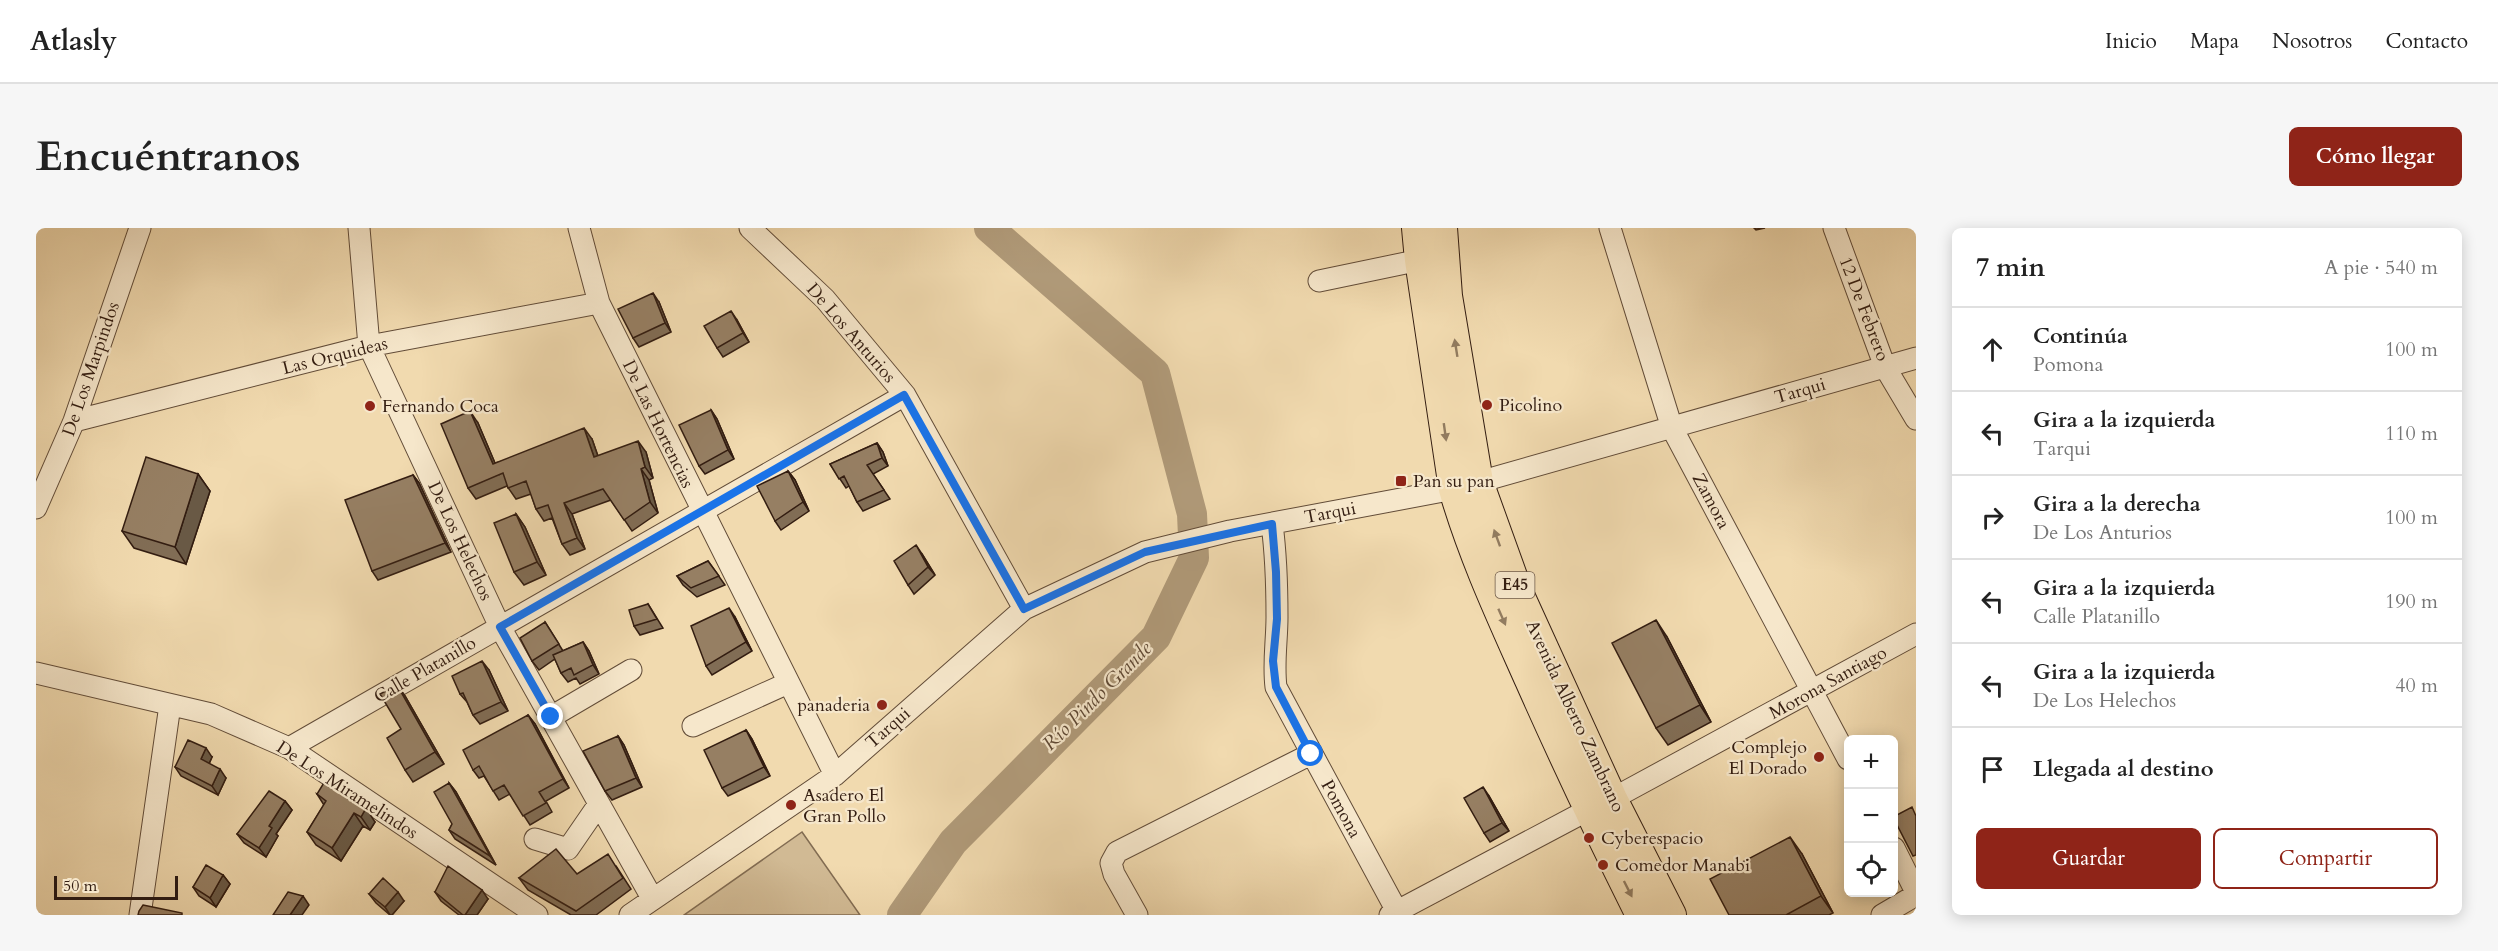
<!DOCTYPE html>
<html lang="es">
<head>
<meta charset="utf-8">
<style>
	:root { --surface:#fff; --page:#f6f6f6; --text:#222; --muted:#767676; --line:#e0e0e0; --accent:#8f2418 }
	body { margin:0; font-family:Cardo,serif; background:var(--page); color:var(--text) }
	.controls { position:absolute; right:18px; bottom:18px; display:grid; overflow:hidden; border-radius:9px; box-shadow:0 3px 15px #0003 }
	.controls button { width:54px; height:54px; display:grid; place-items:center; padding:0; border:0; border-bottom:2px solid var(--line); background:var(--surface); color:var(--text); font:30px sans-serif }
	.scale { position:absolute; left:18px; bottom:15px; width:124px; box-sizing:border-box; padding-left:6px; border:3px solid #331d11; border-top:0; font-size:16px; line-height:21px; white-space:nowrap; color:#331d11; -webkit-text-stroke:4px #f6e7cb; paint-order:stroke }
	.stop { position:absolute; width:18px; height:18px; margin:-14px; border:4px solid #1a73e8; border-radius:50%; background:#fff }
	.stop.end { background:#1a73e8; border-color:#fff; box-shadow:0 2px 6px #0008 }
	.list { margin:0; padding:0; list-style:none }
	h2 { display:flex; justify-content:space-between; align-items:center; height:78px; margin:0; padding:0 24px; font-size:26px }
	h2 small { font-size:20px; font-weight:400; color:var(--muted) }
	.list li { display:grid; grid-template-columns:39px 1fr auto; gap:18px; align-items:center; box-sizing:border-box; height:84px; padding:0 24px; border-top:2px solid var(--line) }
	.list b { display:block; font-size:22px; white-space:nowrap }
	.list p { margin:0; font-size:20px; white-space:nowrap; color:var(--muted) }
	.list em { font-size:20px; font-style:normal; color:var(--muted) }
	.actions { display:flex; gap:12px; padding:18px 24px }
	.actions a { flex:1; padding:14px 0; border:2px solid var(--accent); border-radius:9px; text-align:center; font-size:21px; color:var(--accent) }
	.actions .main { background:var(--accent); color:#fff }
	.icon { flex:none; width:33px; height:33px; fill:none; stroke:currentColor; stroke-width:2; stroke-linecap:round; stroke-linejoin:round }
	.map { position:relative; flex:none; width:1880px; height:687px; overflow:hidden; border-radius:9px }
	header { display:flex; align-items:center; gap:36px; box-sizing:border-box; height:84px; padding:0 30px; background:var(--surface); border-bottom:2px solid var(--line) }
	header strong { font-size:28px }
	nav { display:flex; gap:33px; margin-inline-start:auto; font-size:21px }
	.intro { display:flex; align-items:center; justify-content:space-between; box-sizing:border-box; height:144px; padding:0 36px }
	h1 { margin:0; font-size:42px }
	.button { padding:15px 27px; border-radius:9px; background:var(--accent); color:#fff; font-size:21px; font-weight:700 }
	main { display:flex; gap:36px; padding:0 36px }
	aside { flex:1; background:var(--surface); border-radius:9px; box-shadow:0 3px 15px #0003 }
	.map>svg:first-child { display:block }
</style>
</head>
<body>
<header>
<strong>Atlasly</strong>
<nav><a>Inicio</a><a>Mapa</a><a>Nosotros</a><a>Contacto</a></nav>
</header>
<div class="intro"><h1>Encuéntranos</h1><a class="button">Cómo llegar</a></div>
<main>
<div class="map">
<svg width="1880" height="687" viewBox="0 0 1880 687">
	<rect width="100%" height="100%" fill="#f1daaf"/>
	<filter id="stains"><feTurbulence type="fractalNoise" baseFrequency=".00333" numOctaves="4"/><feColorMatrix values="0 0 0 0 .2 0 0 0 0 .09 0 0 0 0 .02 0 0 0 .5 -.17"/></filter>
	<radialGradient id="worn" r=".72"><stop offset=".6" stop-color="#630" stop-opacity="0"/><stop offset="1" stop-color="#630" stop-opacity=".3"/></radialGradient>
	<path fill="#d1ba94" stroke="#826c52" stroke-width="1.5" d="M 766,604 L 824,687 L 648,687 Z"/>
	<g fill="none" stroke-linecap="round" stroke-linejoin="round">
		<path stroke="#b09a79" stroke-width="30" d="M 866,687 L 917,614 L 1120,409 L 1158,330 L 1156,286 L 1119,145 L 953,0"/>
		<g stroke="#624c38" stroke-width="23">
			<path id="minor" d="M 323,0 L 333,118 L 464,399 L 616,670
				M 543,0 L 563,75 L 799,547
				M 714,0 L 789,71 L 869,167 L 988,381
				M 1574,0 L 1636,200 L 1812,531
				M 1798,0 L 1849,139 L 1880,191
				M 1283,53 L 1384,32
				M 38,193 L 333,118 L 563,75
				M 0,280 L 38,193 L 104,0
				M 1236,296 C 1240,327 1241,358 1241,389 C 1241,413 1237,435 1240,459 L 1363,687
				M 0,445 L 175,486 L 253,520 L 501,687
				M 515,489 L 595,442
				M 657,498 L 752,455
				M 253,520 L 869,167
				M 1576,571 L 1880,406
				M 499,611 L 532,621 L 563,576
				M 1858,620 L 1880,664
				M 104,687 L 134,477
				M 594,687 L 799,547 L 988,381 L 1109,324 L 1194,303 L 1418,261 L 1880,130
				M 1101,687 L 1078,646 L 1075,635 L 1081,624 L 1275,526
				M 1354,687 L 1552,582
				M 1846,687 L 1880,667"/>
		</g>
		<g stroke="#331d11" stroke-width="32">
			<path id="highway" d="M 1381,0 L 1384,32 L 1418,261 C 1437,327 1466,389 1494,452 C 1529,531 1566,609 1605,687
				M 1406,0 L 1411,68 L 1442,254 L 1482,365 L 1576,571 L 1635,687"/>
		</g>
		<use href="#minor" stroke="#f6e7cb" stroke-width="21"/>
		<use href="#highway" stroke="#f1daaf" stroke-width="30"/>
	</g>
	<path fill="#816d55" stroke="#331d11" stroke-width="1.5" d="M 1718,0 L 1729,0 L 1720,2 Z
		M 623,74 L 635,104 L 603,119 L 597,110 Z
		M 701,92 L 713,114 L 687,129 L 681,120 Z
		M 675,182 L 681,191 L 698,231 L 669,246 L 663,238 Z
		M 442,195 L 459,235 L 556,211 L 562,228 L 610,224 L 617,250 L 613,252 L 622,285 L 596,303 L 575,272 L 536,286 L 549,321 L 534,327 L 526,316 L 516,290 L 508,293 L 500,281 L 495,266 L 480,271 L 471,258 L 440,271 L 432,260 Z
		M 841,215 L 847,224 L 852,238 L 837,246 L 854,271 L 827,283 L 821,274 L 813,258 L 810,260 L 794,236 Z
		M 752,243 L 759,252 L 773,283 L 745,302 L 739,293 Z
		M 162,246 L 174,263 L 150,336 L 98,320 L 86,303 Z
		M 377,247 L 383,255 L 415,324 L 342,352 L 336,343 Z
		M 480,286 L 489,299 L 510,347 L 488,357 L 478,344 Z
		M 886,326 L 899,347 L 878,366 L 872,357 Z
		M 672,333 L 689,357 L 661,369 L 647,357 L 641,348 Z
		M 612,376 L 627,400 L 604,407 L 598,398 Z
		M 699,389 L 716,423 L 676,447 L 670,438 Z
		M 509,394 L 527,423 L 547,414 L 553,423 L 563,446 L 544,456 L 540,450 L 532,454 L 525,445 L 519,431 L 503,442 L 496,433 Z
		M 1631,409 L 1675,494 L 1632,517 L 1620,500 Z
		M 453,442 L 472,483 L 444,496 L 437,487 L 431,474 L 424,466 Z
		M 361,457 L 369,468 L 408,536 L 377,554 L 369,542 Z
		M 492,487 L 499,496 L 533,560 L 510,573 L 516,584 L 494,597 L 474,566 L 463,572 L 448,548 L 443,550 L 437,542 Z
		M 710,502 L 716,511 L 734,548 L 692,568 L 686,560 Z
		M 582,508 L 588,517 L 606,559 L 576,572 L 569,563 Z
		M 176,529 L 173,536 L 190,550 L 182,567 L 145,548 L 139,539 Z
		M 413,555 L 420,564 L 460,637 L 419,611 L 413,602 L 416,596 Z
		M 281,566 L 339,594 L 334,602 L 327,598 L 305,633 L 280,617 L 271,604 L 288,577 Z
		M 1453,568 L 1473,603 L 1454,614 L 1448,605 Z
		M 249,573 L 256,582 L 240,606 L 242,608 L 230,629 L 208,615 L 201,606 Z
		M 1766,626 L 1797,685 L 1793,687 L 1693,687 Z
		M 580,638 L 595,661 L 560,687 L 535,687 L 492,662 L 483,650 L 541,646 Z
		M 187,647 L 194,656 L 180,679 L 163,668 L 157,659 Z
		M 399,664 L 452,671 L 441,687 L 423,687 L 405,673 Z
		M 333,666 L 368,673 L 356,687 L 354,687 L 340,675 Z"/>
	<path fill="#695945" stroke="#331d11" stroke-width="1.5" d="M 617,65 L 623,74 L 635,104 L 629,95 Z
		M 695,83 L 701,92 L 713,114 L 707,105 Z
		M 675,182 L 681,191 L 698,231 L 692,222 Z
		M 434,183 L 442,195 L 464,247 L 457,236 Z
		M 548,200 L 556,211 L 566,240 L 558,229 Z
		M 602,213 L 610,224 L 617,250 L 609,239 Z
		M 841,215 L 847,224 L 852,238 L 846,230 Z
		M 605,241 L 613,252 L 622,285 L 614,274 Z
		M 752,243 L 759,252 L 773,283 L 767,274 Z
		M 162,246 L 174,263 L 150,336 L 139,319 Z
		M 377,247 L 383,255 L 415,324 L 409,315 Z
		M 528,275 L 536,286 L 549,321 L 541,310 Z
		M 480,286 L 489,299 L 510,347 L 501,334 Z
		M 880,317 L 886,326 L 899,347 L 892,339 Z
		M 693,380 L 699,389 L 716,423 L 710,414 Z
		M 1620,392 L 1631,409 L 1675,494 L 1664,477 Z
		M 547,414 L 553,423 L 563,446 L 557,437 Z
		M 446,433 L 453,442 L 472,483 L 465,474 Z
		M 361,457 L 369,468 L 408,536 L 399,524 Z
		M 492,487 L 499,496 L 533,560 L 527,551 Z
		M 710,502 L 716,511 L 734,548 L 728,539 Z
		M 582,508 L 588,517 L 606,559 L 600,550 Z
		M 170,520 L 176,529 L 171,540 L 165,531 Z
		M 184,541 L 190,550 L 182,567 L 176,558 Z
		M 413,555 L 420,564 L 460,637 L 454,628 Z
		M 1447,559 L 1453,568 L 1473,603 L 1466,595 Z
		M 249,573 L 256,582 L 240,606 L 242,608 L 230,629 L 223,620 L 233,598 Z
		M 330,580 L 339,594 L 334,602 L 325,589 Z
		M 318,585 L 327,598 L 305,633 L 296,620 Z
		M 1754,609 L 1766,626 L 1797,685 L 1785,668 Z
		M 187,647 L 194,656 L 180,679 L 174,670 Z
		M 446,662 L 452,671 L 441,687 L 429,687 Z
		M 362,664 L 368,673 L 356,687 L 354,687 L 349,679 Z
		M 267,668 L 273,677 L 266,687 L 254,687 Z"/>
	<path fill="#967f63" stroke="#331d11" stroke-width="1.5" d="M 617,65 L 629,95 L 597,110 L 582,81 Z
		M 695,83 L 707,105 L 681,120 L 668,98 Z
		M 675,182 L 692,222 L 663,238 L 643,197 Z
		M 434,183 L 457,236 L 548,200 L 558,229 L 602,213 L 609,239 L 605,241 L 614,274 L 588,292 L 567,261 L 528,275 L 541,310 L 526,316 L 512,277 L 500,281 L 490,253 L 472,260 L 467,245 L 432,260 L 405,196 Z
		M 841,215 L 846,230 L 831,237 L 848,262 L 821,274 L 808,248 L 803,251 L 794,236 Z
		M 110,229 L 162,246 L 139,319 L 86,303 Z
		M 752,243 L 767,274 L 739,293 L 721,258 Z
		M 377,247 L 409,315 L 336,343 L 309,272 Z
		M 480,286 L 501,334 L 478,344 L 458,295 Z
		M 880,317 L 892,339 L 872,357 L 858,333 Z
		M 672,333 L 683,348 L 655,360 L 641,348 Z
		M 612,376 L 621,391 L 598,398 L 593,382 Z
		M 693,380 L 710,414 L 670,438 L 655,398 Z
		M 1620,392 L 1664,477 L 1620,500 L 1576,415 Z
		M 509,394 L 523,416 L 496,433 L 484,410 Z
		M 547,414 L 557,437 L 538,447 L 535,440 L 525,445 L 517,427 Z
		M 446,433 L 465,474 L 437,487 L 427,465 L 424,466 L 416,448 Z
		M 361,457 L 399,524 L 369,542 L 351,510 L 365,501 L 344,466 Z
		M 492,487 L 527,551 L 503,564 L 510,575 L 487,588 L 468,557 L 457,563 L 443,538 L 437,542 L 427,522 Z
		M 710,502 L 728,539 L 686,560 L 668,522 Z
		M 582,508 L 600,550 L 569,563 L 547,523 Z
		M 152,512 L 170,520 L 165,531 L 184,541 L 176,558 L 139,539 Z
		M 289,553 L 330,580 L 325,589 L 318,585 L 296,620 L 271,604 L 290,573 L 281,566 Z
		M 413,555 L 454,628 L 413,602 L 416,596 L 398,564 Z
		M 1447,559 L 1466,595 L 1448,605 L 1428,570 Z
		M 233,563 L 249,573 L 233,598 L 236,600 L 223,620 L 201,606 Z
		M 1876,579 L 1880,588 L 1880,627 L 1877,628 L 1857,589 Z
		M 1754,609 L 1785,668 L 1750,687 L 1693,687 L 1674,651 Z
		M 520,621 L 541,646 L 572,626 L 587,650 L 540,683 L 483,650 Z
		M 170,637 L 187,647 L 174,670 L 157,659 Z
		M 412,638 L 446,662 L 429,687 L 427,687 L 399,664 Z
		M 347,650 L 362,664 L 349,679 L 333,666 Z
		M 252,664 L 267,668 L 254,687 L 237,687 Z
		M 107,677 L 146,685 L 146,687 L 102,687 L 103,683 Z"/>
	<defs><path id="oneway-solid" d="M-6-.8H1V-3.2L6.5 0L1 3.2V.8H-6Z" transform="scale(1.5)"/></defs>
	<g fill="#927c60">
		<use href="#oneway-solid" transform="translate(1420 120) rotate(-99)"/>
		<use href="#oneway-solid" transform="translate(1409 204) rotate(82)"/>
		<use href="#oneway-solid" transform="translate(1461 310) rotate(-110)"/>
		<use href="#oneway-solid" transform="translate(1466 389) rotate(66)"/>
		<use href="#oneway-solid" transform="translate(1592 661) rotate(63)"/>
	</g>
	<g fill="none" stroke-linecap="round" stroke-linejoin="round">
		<path stroke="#1a73e8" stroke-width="8" d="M 515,489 L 464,399 L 868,167 L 988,381 L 1109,324 L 1236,296 L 1240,344 L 1241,391 L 1237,433 L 1240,459 L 1275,526"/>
	</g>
	<g fill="#8f2418" stroke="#f6e7cb" stroke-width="2">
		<circle cx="1451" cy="177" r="6"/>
		<circle cx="334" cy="178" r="6"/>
		<rect x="1359" y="247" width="12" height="12" rx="3"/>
		<circle cx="846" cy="477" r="6"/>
		<circle cx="1783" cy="529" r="6"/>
		<circle cx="755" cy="577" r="6"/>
		<circle cx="1553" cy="610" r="6"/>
		<circle cx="1567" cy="637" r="6"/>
	</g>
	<g text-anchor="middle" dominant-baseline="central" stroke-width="4.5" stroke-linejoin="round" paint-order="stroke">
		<rect fill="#f6e7cb" stroke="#6e5a49" stroke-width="1.5" x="1459.5" y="344" width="39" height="26" rx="4.5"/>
		<g font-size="16" font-weight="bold" fill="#331d11">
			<text x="1479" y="357">E45</text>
		</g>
		<g font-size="18" fill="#331d11" stroke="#f6e7cb">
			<text transform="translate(1828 81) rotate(69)">12 De Febrero</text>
			<text transform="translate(815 105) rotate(49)">De Los Anturios</text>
			<text transform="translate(299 128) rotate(-14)">Las Orquideas</text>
			<text transform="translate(55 141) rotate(-71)">De Los Marpindos</text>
			<text transform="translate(1764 163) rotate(-16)">Tarqui</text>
			<text transform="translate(622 196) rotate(64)">De Las Hortencias</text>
			<text transform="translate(1675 273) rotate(62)">Zamora</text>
			<text transform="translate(1294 285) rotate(-11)">Tarqui</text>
			<text transform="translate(424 313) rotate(65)">De Los Helechos</text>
			<text transform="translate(389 442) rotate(-30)">Calle Platanillo</text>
			<text transform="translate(1792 455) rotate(-29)">Morona Santiago</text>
			<text transform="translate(1539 488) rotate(65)">Avenida Alberto Zambrano</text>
			<text transform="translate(852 500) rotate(-41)">Tarqui</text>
			<text transform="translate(311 562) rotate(33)">De Los Miramelindos</text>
			<text transform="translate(1305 581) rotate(61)">Pomona</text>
		</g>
		<g font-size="18" fill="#331d11" stroke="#f6e7cb" text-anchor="start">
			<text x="1463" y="177">Picolino</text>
			<text x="346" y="178">Fernando Coca</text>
			<text x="1377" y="253">Pan su pan</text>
			<text x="834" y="477" text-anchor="end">panaderia</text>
			<text x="1771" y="519" text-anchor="end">Complejo<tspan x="1771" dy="21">El Dorado</tspan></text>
			<text x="767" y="567">Asadero El<tspan x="767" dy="21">Gran Pollo</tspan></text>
			<text x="1565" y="610">Cyberespacio</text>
			<text x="1579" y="637">Comedor Manabi</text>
		</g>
		<g font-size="20" font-style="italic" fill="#5f4935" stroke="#f6e7cb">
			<text transform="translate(1061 468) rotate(-45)">Río Pindo Grande</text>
		</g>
	</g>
	<rect width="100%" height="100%" filter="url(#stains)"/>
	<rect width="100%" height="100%" fill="url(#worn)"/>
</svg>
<div class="controls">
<button>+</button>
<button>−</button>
<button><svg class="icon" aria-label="locate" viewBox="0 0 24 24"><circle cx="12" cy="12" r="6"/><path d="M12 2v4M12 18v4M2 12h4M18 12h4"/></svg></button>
</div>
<div class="scale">50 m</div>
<div class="stop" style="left:1275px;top:526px"></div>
<div class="stop end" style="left:515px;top:489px"></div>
</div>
<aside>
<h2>7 min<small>A pie · 540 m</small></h2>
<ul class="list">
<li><svg class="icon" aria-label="ahead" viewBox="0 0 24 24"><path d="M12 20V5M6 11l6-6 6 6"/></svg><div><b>Continúa</b><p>Pomona</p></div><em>100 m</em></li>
<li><svg class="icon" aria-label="left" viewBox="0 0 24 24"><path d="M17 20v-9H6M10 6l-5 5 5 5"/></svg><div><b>Gira a la izquierda</b><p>Tarqui</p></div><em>110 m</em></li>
<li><svg class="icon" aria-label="right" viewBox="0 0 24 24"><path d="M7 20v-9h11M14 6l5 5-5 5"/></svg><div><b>Gira a la derecha</b><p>De Los Anturios</p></div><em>100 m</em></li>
<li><svg class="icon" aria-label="left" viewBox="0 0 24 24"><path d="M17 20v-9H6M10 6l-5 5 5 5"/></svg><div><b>Gira a la izquierda</b><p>Calle Platanillo</p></div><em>190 m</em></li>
<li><svg class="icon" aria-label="left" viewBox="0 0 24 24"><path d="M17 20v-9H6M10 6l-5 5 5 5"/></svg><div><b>Gira a la izquierda</b><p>De Los Helechos</p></div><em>40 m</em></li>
<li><svg class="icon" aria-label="arrive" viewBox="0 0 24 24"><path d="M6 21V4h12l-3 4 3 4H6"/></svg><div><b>Llegada al destino</b></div></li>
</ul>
<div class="actions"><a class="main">Guardar</a><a>Compartir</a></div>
</aside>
</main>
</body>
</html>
